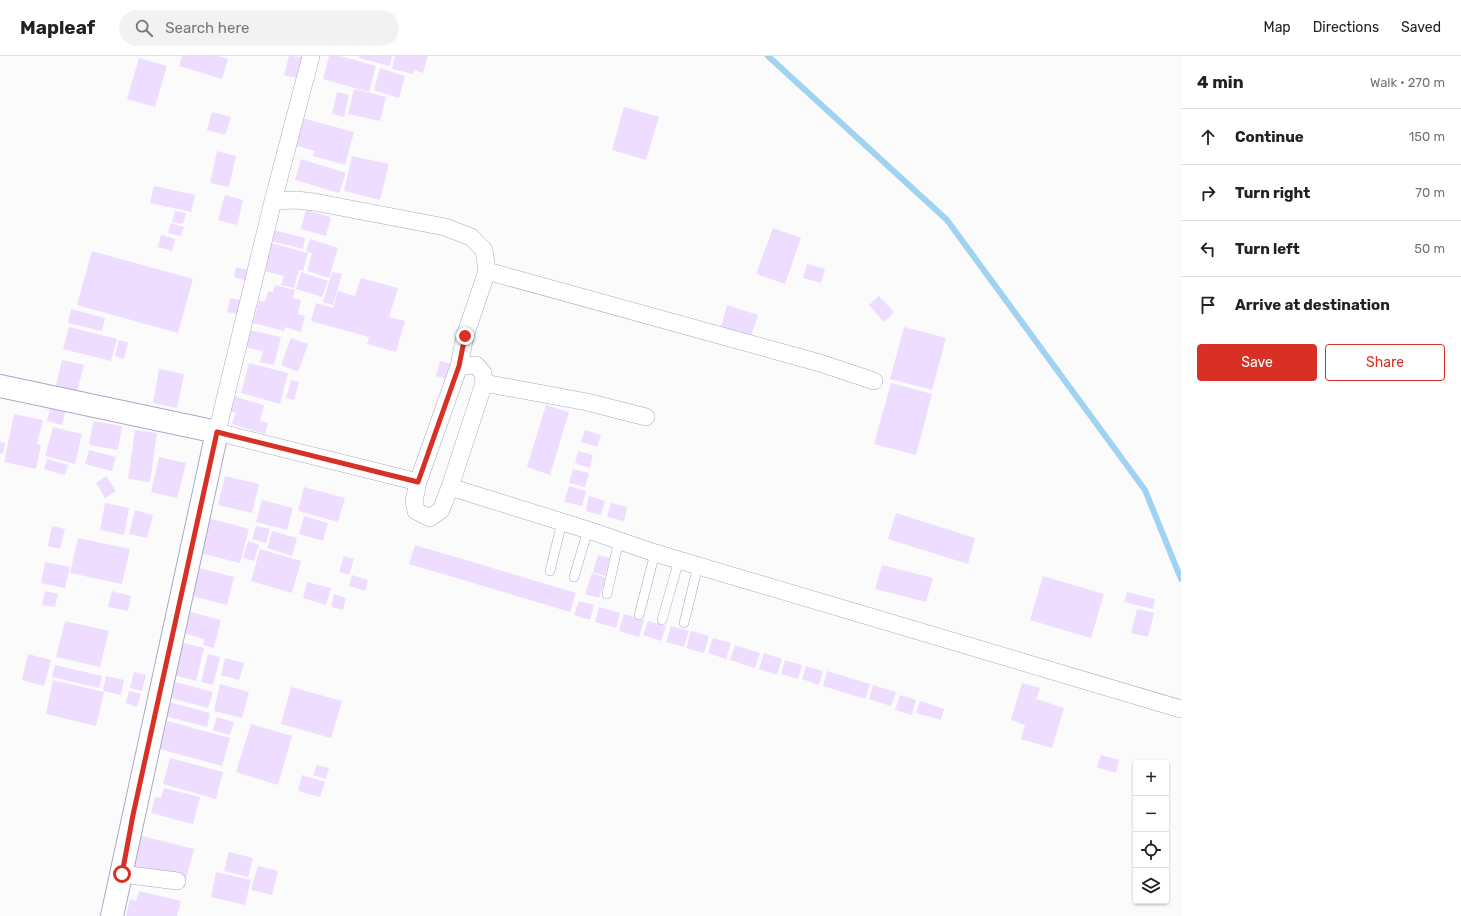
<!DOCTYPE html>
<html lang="en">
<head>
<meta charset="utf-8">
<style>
	:root { --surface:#fff; --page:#f2f2f2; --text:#222; --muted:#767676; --line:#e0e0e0; --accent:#d93025 }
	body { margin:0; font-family:Rubik,sans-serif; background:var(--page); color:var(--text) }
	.controls { position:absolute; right:12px; bottom:12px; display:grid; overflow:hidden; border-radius:4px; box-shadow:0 1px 3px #0004 }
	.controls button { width:36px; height:36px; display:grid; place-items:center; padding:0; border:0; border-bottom:1px solid var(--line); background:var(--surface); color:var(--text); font:20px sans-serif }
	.stop { position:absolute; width:12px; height:12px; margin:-9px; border:3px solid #d93025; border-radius:50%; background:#fff }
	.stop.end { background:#d93025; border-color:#fff; box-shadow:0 1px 4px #0008 }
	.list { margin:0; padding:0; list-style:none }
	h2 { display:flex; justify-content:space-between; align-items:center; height:52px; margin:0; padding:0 16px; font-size:17px }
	h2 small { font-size:13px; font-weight:400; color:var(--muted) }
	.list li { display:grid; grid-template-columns:26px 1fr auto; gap:12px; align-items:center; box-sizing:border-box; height:56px; padding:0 16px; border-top:1px solid var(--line) }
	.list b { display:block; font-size:15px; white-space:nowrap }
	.list em { font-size:13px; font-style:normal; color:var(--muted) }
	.actions { display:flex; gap:8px; padding:12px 16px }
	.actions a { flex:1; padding:9px 0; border:1px solid var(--accent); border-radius:4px; text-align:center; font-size:14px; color:var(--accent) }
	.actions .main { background:var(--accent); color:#fff }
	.icon { flex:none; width:22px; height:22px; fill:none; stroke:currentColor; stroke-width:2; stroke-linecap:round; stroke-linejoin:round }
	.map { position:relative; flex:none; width:1181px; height:860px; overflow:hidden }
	header { display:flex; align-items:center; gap:24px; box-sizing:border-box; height:56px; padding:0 20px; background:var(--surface); border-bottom:1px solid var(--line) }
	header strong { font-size:19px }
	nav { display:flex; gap:22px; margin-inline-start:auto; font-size:14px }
	.search { width:280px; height:36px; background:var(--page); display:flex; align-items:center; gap:10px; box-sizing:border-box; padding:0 14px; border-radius:22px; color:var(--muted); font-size:15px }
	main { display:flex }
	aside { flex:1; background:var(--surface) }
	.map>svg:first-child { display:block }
</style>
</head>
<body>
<header>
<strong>Mapleaf</strong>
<div class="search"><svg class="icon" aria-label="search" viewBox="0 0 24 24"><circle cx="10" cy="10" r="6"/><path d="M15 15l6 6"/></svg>Search here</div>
<nav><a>Map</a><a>Directions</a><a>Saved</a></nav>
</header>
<main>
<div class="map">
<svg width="1181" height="860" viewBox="0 0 1181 860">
	<rect width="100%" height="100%" fill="#fbfbfb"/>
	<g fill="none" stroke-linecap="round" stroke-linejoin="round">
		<path stroke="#a0d2f1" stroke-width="6" d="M 768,0 L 947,164 L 1145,434 L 1181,523"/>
	</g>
	<path fill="#eeddfe" d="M 182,0 L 218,0 L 228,3 L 222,23 L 179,10 Z
		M 289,0 L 306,1 L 301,23 L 284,19 Z
		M 329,0 L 340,0 L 376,10 L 369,36 L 323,23 Z
		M 360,0 L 392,0 L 390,10 L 359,2 Z
		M 395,0 L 428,0 L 423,17 L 414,14 L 413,18 L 392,13 Z
		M 139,2 L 167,10 L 155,51 L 127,43 Z
		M 380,12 L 405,20 L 399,42 L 374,34 Z
		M 354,33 L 386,41 L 380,65 L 348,58 Z
		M 337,36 L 349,39 L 344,61 L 332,58 Z
		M 624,51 L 659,61 L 646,104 L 612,94 Z
		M 212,56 L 231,61 L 225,79 L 207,74 Z
		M 302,62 L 354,76 L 345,109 L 313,100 L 315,95 L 294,89 Z
		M 217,95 L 236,100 L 229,131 L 210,127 Z
		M 352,100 L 389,108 L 380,144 L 344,135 Z
		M 301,103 L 346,117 L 339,137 L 295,124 Z
		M 154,130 L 195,139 L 191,156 L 150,147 Z
		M 225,139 L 243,144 L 237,169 L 218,164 Z
		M 306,154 L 331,161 L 326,180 L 301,173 Z
		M 175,155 L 186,157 L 183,168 L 172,166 Z
		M 171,167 L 184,171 L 181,180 L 168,177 Z
		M 773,172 L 801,182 L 785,228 L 756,218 Z
		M 269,173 L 305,182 L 303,193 L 267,184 Z
		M 161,179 L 175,183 L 172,195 L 158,191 Z
		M 310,183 L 338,192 L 329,222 L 307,215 L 312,197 L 306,195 Z
		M 264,185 L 308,197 L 303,215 L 299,214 L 294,232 L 281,229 L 284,220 L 257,213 Z
		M 92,195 L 193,223 L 178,277 L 77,249 Z
		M 807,208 L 825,213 L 821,227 L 803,222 Z
		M 236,211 L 252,215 L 247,225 L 234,221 Z
		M 301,216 L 328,225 L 322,241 L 296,233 Z
		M 332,216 L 342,218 L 333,249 L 323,246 Z
		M 361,222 L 398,232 L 389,261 L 405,265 L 396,296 L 367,288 L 369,281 L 311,265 L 316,247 L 333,252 L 338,235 L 355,240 Z
		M 275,229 L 295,234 L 293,242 L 301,244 L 298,258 L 305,260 L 301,276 L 285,271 L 284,275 L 253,267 L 259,244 L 265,246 L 268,235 L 273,236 Z
		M 879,240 L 894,256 L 884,266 L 869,249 Z
		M 230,242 L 240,244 L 237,258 L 227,256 Z
		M 727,249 L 758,259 L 751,281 L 721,271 Z
		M 71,253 L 105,262 L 102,275 L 68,267 Z
		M 69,271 L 117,283 L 111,305 L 63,293 Z
		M 904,271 L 946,282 L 932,334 L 890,323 Z
		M 249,274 L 281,281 L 274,309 L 260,306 L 263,295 L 245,291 Z
		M 291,282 L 308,288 L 298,316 L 281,309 Z
		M 119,284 L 128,286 L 124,303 L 115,300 Z
		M 62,304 L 84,309 L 76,339 L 55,333 Z
		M 440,305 L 452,308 L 447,323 L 436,320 Z
		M 249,307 L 288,317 L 280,348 L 241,337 Z
		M 159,313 L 184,318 L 177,352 L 153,347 Z
		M 291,324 L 299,326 L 294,344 L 286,342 Z
		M 891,327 L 932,338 L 916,399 L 874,388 Z
		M 232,340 L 264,349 L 260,365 L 268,367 L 265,378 L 232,368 L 236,357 L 227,355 Z
		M 546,349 L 569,356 L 550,419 L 527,411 Z
		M 51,350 L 66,354 L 62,369 L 47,365 Z
		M 14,358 L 43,364 L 37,388 L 41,389 L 36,413 L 4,406 Z
		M 93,365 L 122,370 L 118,394 L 89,389 Z
		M 53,371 L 82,378 L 75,408 L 45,400 Z
		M 135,374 L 157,377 L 150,426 L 128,423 Z
		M 585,374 L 601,379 L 597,391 L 581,386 Z
		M 0,386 L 5,387 L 3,398 L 0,397 Z
		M 89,394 L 116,401 L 112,415 L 85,408 Z
		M 578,395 L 593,399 L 590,412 L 575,407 Z
		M 159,401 L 186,407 L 177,442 L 151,436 Z
		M 47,403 L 68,409 L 65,419 L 44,413 Z
		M 573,413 L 589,417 L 585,431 L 569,427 Z
		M 106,420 L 116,435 L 105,442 L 96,427 Z
		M 225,420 L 259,428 L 252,457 L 218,449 Z
		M 569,430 L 586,435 L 582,450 L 564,446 Z
		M 304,431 L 345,442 L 338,466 L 298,455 Z
		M 589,440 L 605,445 L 601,459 L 586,455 Z
		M 262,444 L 293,452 L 287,474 L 256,466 Z
		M 105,447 L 129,452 L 124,479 L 100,474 Z
		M 611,447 L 627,451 L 624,465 L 607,461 Z
		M 135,454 L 153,459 L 147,482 L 129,478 Z
		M 896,457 L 975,482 L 968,508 L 888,483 Z
		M 304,460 L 328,467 L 323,485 L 299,478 Z
		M 204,461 L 249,473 L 240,507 L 195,496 Z
		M 52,470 L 65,473 L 60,493 L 48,490 Z
		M 256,470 L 270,473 L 266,487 L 252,483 Z
		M 272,475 L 297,482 L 292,500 L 267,492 Z
		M 78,482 L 130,493 L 122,528 L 70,517 Z
		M 248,485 L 259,489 L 254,505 L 243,502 Z
		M 415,489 L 576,537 L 570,556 L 409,508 Z
		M 260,493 L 301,505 L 292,537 L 251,525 Z
		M 598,499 L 610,502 L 605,520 L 593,516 Z
		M 344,500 L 354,503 L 349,519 L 339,516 Z
		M 45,506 L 70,511 L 65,532 L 41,527 Z
		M 882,509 L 933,522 L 926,546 L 875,533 Z
		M 195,511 L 234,521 L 227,549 L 188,539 Z
		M 592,517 L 606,522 L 599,542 L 585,538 Z
		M 352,519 L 368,524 L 365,535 L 349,530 Z
		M 1043,520 L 1104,538 L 1091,582 L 1030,564 Z
		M 307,526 L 331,532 L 326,549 L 303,542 Z
		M 45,535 L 58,538 L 55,551 L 42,549 Z
		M 112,535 L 131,540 L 128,555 L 108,551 Z
		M 1127,536 L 1155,543 L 1153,553 L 1124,546 Z
		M 334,538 L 346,542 L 343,554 L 331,551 Z
		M 579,545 L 594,549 L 590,564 L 574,559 Z
		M 599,551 L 620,557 L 616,572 L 595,566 Z
		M 1137,553 L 1154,557 L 1148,581 L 1131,577 Z
		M 183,554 L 221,564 L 214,592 L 203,589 L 204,583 L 177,575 Z
		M 624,558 L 644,564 L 639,581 L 619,575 Z
		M 65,565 L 109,575 L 100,611 L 56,601 Z
		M 648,565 L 666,570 L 661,585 L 643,579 Z
		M 671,570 L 689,575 L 684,591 L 666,586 Z
		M 691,575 L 709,580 L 704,597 L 686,592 Z
		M 713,582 L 731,587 L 726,603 L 708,597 Z
		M 175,585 L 204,592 L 196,625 L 167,617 Z
		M 735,589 L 760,597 L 755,612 L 730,604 Z
		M 764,597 L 782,603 L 777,619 L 759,613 Z
		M 28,598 L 51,604 L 44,630 L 22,624 Z
		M 208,598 L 220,601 L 213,629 L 201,626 Z
		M 225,602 L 244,607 L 239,624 L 221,619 Z
		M 785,604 L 802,609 L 798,623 L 781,618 Z
		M 55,609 L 102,620 L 99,632 L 52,621 Z
		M 806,610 L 823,615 L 819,629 L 802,623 Z
		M 827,615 L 870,628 L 865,643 L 823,630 Z
		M 134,616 L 146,619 L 142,635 L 130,632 Z
		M 106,620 L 124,624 L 121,639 L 103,635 Z
		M 53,624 L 104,636 L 96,670 L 46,658 Z
		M 175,626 L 213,636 L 208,652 L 171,642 Z
		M 1022,627 L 1040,632 L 1036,643 L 1064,652 L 1052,692 L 1021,683 L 1025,669 L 1011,664 Z
		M 220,628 L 249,636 L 242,662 L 214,655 Z
		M 873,629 L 896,636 L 891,650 L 869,643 Z
		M 291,631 L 342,645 L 331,682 L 281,668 Z
		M 129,635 L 141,638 L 137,651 L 126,647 Z
		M 900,639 L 916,644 L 912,659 L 895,654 Z
		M 920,645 L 944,653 L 941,664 L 916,657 Z
		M 169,646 L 210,657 L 207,671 L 165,660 Z
		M 217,661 L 234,666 L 230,679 L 213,674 Z
		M 167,665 L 230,682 L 222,710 L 160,693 Z
		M 251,668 L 292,680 L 278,729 L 236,716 Z
		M 1101,699 L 1119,704 L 1116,717 L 1097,711 Z
		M 170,702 L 223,716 L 216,743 L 163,728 Z
		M 317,709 L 329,712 L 326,723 L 313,719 Z
		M 302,719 L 325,726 L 320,741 L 298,735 Z
		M 164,732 L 200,741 L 193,768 L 151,757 L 155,741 L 161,742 Z
		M 138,779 L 194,793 L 186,823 L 130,810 Z
		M 229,796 L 253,802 L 248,821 L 224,815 Z
		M 258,810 L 278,815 L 272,839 L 251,834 Z
		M 216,816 L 251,824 L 245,849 L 211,841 Z
		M 139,835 L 181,845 L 177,860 L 126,860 L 130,843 L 136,845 Z"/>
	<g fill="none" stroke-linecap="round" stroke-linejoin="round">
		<g stroke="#a7a8ca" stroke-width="10">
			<path id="lane" d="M 550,515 L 562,466
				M 574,521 L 588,474
				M 607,538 L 619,484
				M 639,559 L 655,497
				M 662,564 L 679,504
				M 684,567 L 698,510"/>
		</g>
		<g stroke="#a7a8ca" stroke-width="18">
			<path id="street" d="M 311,0 L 273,145 L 217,376 L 418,426 L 414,445 L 416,455 L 430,462 L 441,454 L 450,431 L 588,474 L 655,497 L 1181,653
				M 273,145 L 296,144 L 314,146 L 445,171 L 471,181 L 484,194 L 487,215 L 820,307 L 874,325
				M 484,327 L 587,346 L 646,361
				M 418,426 L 459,310 L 465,280 L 487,215
				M 450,431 L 484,327 L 483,317 L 476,309 L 459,310
				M 122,818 L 177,825"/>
		</g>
		<g stroke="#a7a8ca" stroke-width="24">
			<path id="secondary" d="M 0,330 L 217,376 L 112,860"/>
		</g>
		<use href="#lane" stroke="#fff" stroke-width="9"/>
		<use href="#street" stroke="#fff" stroke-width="17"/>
		<use href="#secondary" stroke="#fff" stroke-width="22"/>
	</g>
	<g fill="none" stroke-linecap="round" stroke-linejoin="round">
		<path stroke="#d93025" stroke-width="5" d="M 122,818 L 133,759 L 217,376 L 418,426 L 459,310 L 465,280"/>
	</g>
</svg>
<div class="controls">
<button>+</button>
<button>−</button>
<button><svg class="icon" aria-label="locate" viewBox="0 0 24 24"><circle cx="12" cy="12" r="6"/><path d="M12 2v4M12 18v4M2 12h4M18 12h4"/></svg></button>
<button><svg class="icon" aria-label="layers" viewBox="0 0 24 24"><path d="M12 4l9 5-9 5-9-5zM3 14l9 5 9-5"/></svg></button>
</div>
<div class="stop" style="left:122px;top:818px"></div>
<div class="stop end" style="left:465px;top:280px"></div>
</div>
<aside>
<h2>4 min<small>Walk · 270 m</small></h2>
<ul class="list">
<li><svg class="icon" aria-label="ahead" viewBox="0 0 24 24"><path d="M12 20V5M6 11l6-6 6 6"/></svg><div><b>Continue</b></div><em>150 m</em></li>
<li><svg class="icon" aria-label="right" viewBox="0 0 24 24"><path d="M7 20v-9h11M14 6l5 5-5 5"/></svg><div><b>Turn right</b></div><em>70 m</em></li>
<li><svg class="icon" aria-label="left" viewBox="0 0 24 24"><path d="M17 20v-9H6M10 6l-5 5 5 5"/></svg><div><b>Turn left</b></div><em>50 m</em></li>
<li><svg class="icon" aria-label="arrive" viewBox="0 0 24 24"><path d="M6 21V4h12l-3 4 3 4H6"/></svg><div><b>Arrive at destination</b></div></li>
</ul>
<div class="actions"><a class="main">Save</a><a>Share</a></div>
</aside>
</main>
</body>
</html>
